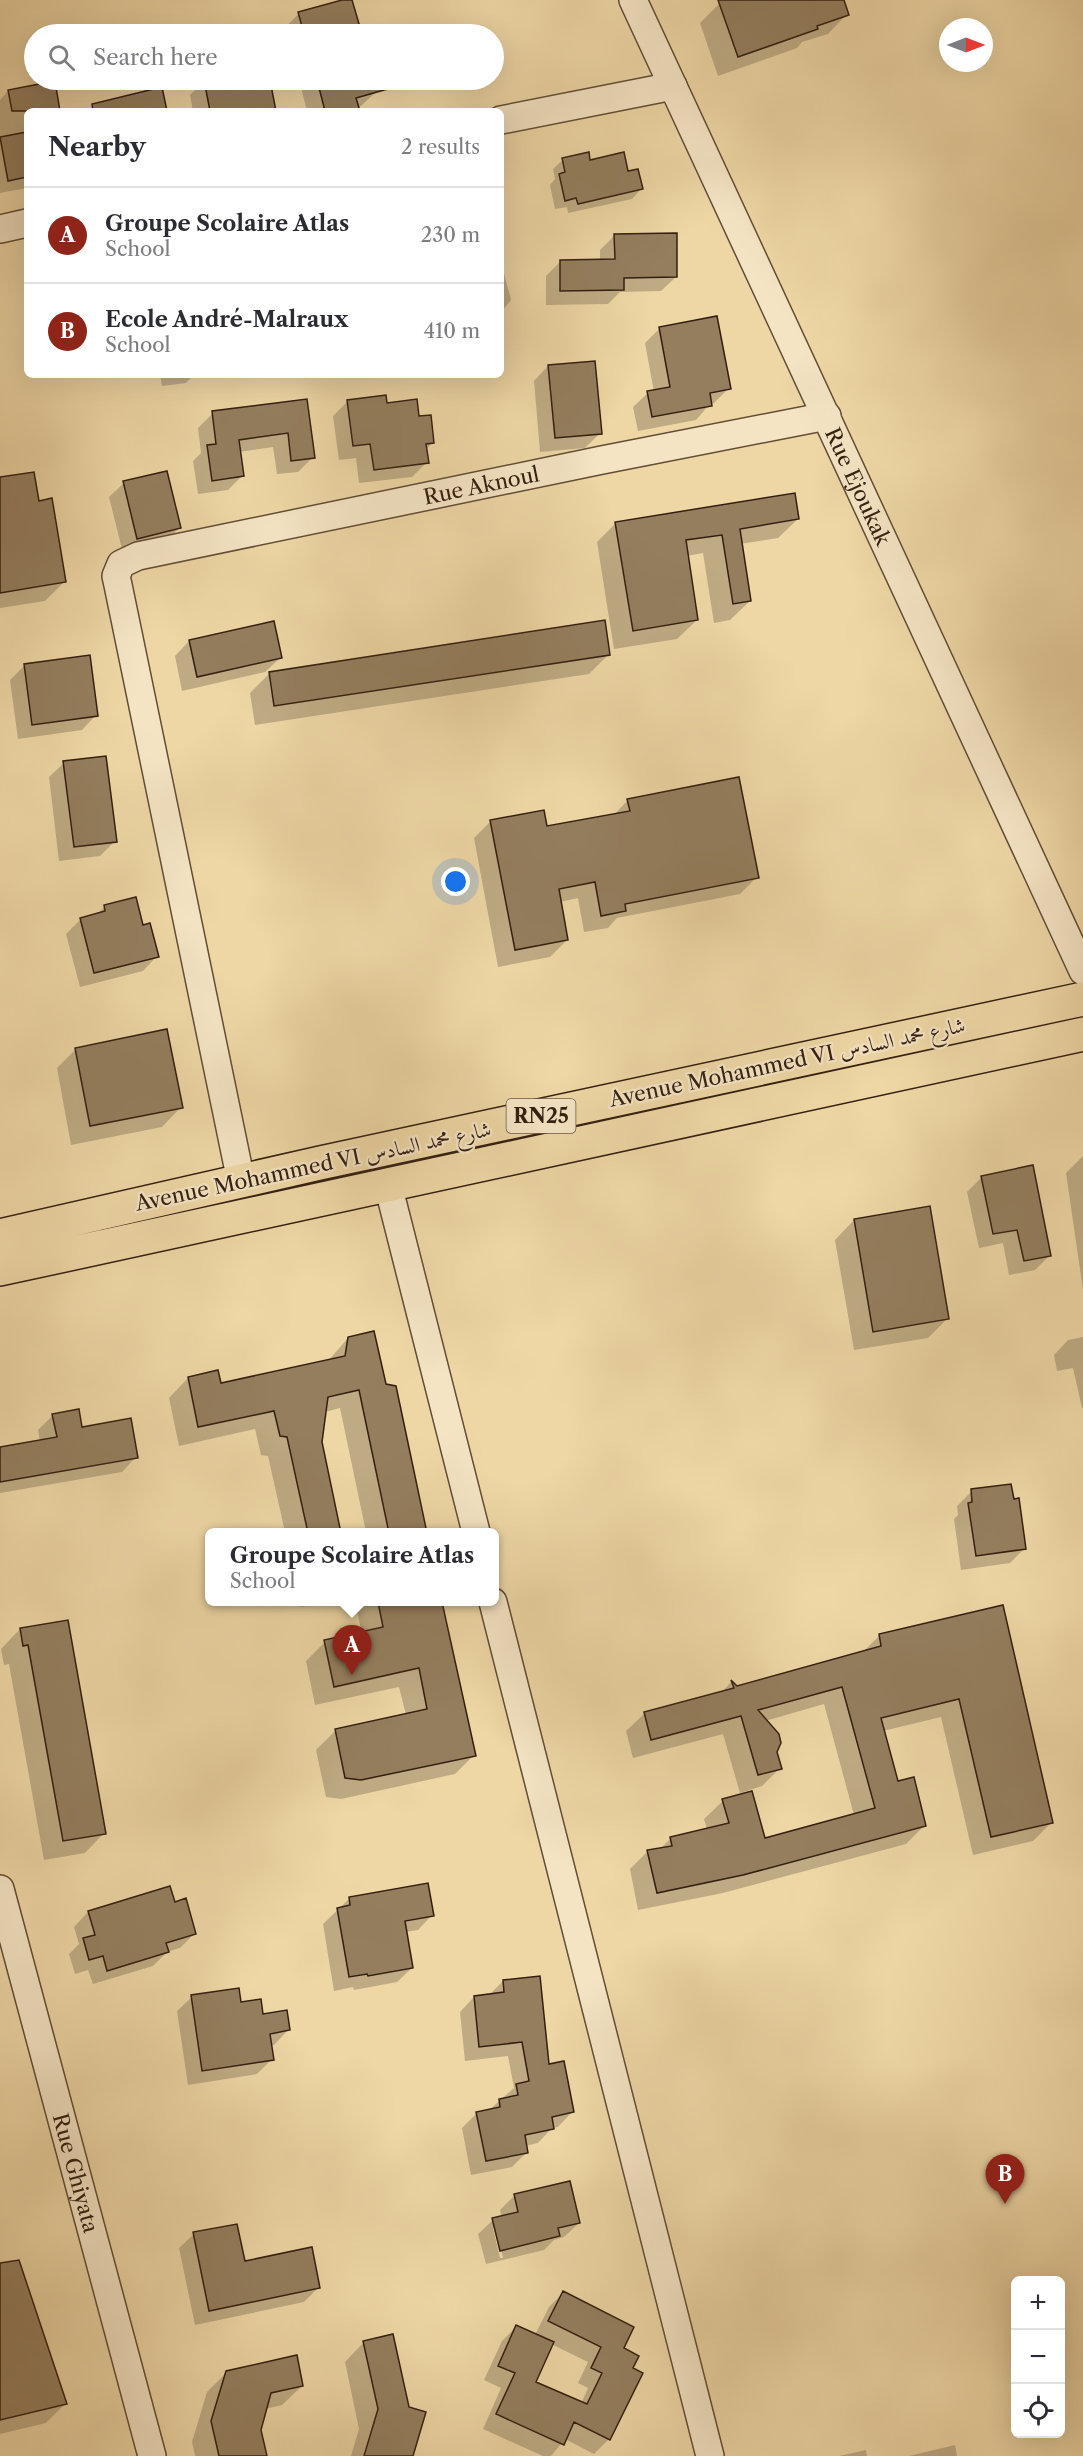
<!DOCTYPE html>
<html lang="en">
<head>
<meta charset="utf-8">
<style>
	:root { --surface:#fff; --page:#f2f2f3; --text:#2b2b33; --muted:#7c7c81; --line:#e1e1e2; --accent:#8f2418 }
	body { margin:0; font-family:"Libre Caslon Text",Amiri,serif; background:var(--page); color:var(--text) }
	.controls { position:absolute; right:18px; bottom:18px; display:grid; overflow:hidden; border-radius:9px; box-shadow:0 6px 24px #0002 }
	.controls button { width:54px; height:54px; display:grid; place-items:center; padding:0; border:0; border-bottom:2px solid var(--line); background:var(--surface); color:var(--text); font:30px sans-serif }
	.compass { position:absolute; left:939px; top:18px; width:54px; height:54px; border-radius:50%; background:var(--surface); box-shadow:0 6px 24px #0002; rotate:90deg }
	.you { position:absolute; left:456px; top:882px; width:21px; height:21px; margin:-15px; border:4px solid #fff; border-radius:50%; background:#1a73e8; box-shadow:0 0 0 9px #1a73e833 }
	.badge { display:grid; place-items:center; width:39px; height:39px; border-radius:50%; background:var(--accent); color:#fff; font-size:20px; font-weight:700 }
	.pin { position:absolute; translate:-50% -50px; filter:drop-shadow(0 2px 3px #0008) }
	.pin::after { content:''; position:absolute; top:32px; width:21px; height:18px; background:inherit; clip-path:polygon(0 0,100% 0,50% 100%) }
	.popup { position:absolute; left:205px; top:1528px; width:294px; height:78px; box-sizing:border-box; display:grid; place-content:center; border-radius:9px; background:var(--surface); filter:drop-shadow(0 2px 4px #0005); font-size:20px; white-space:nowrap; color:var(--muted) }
	.popup b { font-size:22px; color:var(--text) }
	.popup::after { content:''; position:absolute; left:50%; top:100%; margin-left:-12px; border:12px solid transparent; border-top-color:var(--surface) }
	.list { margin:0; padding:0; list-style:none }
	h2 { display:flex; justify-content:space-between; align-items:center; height:78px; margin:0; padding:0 24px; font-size:26px }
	h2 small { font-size:20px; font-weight:400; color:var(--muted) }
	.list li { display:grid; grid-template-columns:39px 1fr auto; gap:18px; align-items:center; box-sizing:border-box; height:96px; padding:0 24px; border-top:2px solid var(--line) }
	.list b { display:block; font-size:22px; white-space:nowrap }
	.list p { margin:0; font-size:20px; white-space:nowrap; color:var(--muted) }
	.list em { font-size:20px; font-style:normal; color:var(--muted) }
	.icon { flex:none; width:33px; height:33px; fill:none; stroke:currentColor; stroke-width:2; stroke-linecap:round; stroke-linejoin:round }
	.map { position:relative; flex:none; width:1083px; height:2456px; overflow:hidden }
	.search { position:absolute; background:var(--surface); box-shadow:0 6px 24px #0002; left:24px; top:24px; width:480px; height:66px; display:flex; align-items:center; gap:15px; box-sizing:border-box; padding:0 21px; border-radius:33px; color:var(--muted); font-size:22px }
	.panel { position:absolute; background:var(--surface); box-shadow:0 6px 24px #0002; left:24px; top:108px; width:480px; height:270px; border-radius:9px }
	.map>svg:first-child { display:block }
</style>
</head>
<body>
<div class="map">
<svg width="1083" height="2456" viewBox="0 0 1083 2456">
	<rect width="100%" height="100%" fill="#eed6a5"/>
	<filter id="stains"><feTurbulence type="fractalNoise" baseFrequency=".00333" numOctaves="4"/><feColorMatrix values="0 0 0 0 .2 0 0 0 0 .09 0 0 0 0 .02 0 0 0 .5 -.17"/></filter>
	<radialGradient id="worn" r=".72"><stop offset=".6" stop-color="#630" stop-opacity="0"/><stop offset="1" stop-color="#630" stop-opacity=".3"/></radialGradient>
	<path fill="#0003" fill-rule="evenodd" d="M 351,0 L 360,34 L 286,34 L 285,28 L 299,13 Z
		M 730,0 L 843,0 L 847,14 L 828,34 L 802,42 L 797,48 L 718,76 L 700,23 L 719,4 Z
		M 199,80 L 268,80 L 274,111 L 193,111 L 190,95 L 200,85 Z
		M 299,80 L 372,80 L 376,92 L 361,106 L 357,107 L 357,111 L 307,111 Z
		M 8,91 L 59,111 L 27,111 L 27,188 L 0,193 L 0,100 Z
		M 563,160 L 589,162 L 627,173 L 641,189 L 632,199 L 568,213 L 567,207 L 555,209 L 550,185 L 555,179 L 553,169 Z
		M 615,235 L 676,277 L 661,291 L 620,292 L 608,304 L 546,305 L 546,276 L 560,262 L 600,261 L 600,250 Z
		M 501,262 L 511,300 L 501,312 Z
		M 660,328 L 729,388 L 714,403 L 710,404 L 696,420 L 638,431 L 633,407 L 648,393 L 654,392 L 645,343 Z
		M 548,366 L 600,433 L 585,448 L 540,452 L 534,381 Z
		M 160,375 L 194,375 L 186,383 L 162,386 Z
		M 306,401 L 313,457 L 298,472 L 277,474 L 273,447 L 239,452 L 242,476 L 228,490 L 198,494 L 193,461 L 201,453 L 198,428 L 213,413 Z
		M 348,401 L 385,405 L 418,418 L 433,442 L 426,450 L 427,462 L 412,477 L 359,483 L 356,458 L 339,460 L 333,416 Z
		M 0,479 L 38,502 L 64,582 L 45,601 L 0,608 Z
		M 124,483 L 179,528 L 165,543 L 123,553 L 109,497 Z
		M 798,519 L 778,538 L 740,544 L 750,601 L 730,620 L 714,623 L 703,553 L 687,556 L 697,620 L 677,639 L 614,649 L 597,542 L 616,523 Z
		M 189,641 L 280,658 L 265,672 L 182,691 L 175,656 Z
		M 609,654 L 589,674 L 255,725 L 250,693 L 270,673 Z
		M 25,665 L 96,715 L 82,730 L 18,739 L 10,680 Z
		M 64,763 L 115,841 L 100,856 L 59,861 L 49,777 Z
		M 628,800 L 757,877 L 740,894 L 617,918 L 608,928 L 584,932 L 578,898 L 560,902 L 567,940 L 550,957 L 498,967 L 474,838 L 491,821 L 546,828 L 613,816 Z
		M 105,906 L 142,927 L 157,956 L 143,971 L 80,987 L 66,934 L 81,919 L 97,915 Z
		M 76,1049 L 181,1107 L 162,1127 L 71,1145 L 57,1068 Z
		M 1083,1156 L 1083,1290 L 1066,1173 Z
		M 982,1177 L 1050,1255 L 1035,1270 L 1009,1275 L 1003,1243 L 979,1248 L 967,1192 Z
		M 854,1220 L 948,1318 L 928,1338 L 854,1350 L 835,1240 Z
		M 1083,1337 L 1083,1408 L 1082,1408 L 1073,1368 L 1057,1371 L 1054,1355 L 1068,1340 Z
		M 348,1338 L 384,1386 L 426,1532 L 366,1532 L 340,1408 L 325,1412 L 320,1442 L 340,1532 L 285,1532 L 268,1456 L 261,1455 L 255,1429 L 179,1446 L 169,1398 L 188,1378 L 220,1385 L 328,1361 Z
		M 53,1415 L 136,1457 L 122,1472 L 0,1493 L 0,1449 L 40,1442 L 38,1430 Z
		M 972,1491 L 1025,1548 L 1010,1563 L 961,1570 L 954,1519 L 958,1515 L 957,1506 Z
		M 299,1602 L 325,1602 L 301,1607 Z
		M 355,1602 L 441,1602 L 474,1755 L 455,1774 L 341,1799 L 326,1797 L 316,1750 L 336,1730 L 406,1715 L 399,1687 L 315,1705 L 306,1661 L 325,1642 L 362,1634 Z
		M 1002,1607 L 1052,1822 L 1033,1841 L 973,1855 L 941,1717 L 883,1731 L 897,1783 L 925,1825 L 906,1844 L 723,1893 L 638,1910 L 630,1869 L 648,1851 L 660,1849 L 671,1838 L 707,1829 L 704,1819 L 723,1801 L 764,1839 L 854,1815 L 824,1704 L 765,1721 L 780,1768 L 762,1786 L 740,1793 L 723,1734 L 633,1758 L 626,1731 L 645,1713 L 721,1693 L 731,1682 L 736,1688 L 862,1653 L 879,1636 Z
		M 67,1621 L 104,1833 L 85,1853 L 44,1860 L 9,1664 L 4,1665 L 1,1649 L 20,1629 Z
		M 169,1888 L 174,1904 L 195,1933 L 180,1948 L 167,1952 L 153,1966 L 93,1984 L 88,1970 L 75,1974 L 69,1954 L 79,1944 L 74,1927 L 88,1912 Z
		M 350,1898 L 432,1915 L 418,1930 L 405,1932 L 412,1968 L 397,1982 L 354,1990 L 353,1987 L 334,1991 L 323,1924 Z
		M 503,1981 L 572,2112 L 558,2127 L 552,2128 L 538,2143 L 525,2146 L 527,2152 L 512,2167 L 471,2175 L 462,2128 L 477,2113 L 488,2111 L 514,2088 L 508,2056 L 465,2061 L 460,2012 L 474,1997 L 489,1995 Z
		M 192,1997 L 240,2004 L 288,2030 L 274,2045 L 270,2045 L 272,2059 L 257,2074 L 188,2085 L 177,2011 Z
		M 569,2182 L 579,2223 L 564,2237 L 554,2240 L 544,2250 L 486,2264 L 478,2234 L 493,2220 L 502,2218 L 500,2210 L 514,2196 ZM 493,2228 L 496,2228 L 503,2258 L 500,2258 Z
		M 194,2234 L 243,2263 L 319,2287 L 304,2302 L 195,2325 L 179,2248 Z
		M 0,2265 L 65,2404 L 46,2423 L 0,2434 Z
		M 563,2293 L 622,2349 L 631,2369 L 609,2439 L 594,2454 L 565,2439 L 551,2456 L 543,2456 L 483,2429 L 501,2388 L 484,2380 L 502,2341 L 516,2327 L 535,2335 L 549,2307 ZM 551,2344 L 588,2362 L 578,2383 L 588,2388 L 581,2404 L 534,2383 Z
		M 364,2342 L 411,2456 L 351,2456 L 359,2429 L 345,2362 Z
		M 227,2372 L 302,2386 L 282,2405 L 265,2409 L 259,2430 L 265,2456 L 195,2456 L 192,2442 L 207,2392 Z
		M 955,2445 L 957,2456 L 909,2456 Z
		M 866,2450 L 867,2456 L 839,2456 Z"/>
	<path fill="#947e5e" stroke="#331f11" stroke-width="1.5" d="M 342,0 L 352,0 L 362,34 L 304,34 L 298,12 Z
		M 718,0 L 844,0 L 849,15 L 817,26 L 818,29 L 738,57 Z
		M 204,80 L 270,80 L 276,111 L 210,111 Z
		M 317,80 L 401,80 L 402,85 L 356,98 L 360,111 L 325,111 Z
		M 55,81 L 60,111 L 12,111 L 8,90 Z
		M 162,87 L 167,111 L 93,111 L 92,104 Z
		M 27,132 L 27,177 L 8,181 L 0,137 Z
		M 589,152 L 590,160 L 624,152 L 628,171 L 638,169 L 643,189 L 578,204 L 576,198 L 565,201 L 559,174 L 565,172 L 562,158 Z
		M 677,233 L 677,277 L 624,278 L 624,290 L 560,291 L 560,260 L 615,259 L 614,234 Z
		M 717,316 L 731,389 L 710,393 L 712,406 L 652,417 L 647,391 L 670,387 L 659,327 Z
		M 595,361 L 602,434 L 555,438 L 548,365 Z
		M 386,395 L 387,403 L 417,399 L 419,416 L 431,415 L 434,443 L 426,444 L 429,463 L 374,470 L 370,444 L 353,446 L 347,400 Z
		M 307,399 L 315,458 L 291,461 L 288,433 L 239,440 L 244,476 L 212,481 L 207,445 L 216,444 L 212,411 Z
		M 167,471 L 181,528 L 137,539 L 123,481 Z
		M 34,472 L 39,501 L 52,498 L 66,582 L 0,593 L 0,477 Z
		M 795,493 L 799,519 L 740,529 L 751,601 L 733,604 L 722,535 L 686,540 L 698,620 L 633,631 L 615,522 Z
		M 605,620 L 610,655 L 274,706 L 269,672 Z
		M 274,621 L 282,658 L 197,677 L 189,640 Z
		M 90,655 L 98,716 L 32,725 L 24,664 Z
		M 106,756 L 117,842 L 74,847 L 63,761 Z
		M 739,777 L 759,878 L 625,904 L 626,911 L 601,916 L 595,882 L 559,889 L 568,940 L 515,950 L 490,820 L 544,810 L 547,826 L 630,811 L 627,799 Z
		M 136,897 L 143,925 L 150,923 L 159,957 L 94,973 L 80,918 L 105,911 L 104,905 Z
		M 167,1029 L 183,1108 L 90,1126 L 75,1048 Z
		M 1033,1165 L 1051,1256 L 1024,1261 L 1017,1230 L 993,1234 L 981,1176 Z
		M 930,1206 L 949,1319 L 873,1332 L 854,1219 Z
		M 374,1331 L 386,1384 L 396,1386 L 427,1533 L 389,1533 L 359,1390 L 328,1397 L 322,1442 L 341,1533 L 308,1533 L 287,1437 L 280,1436 L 274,1411 L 198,1427 L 188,1377 L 218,1370 L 221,1383 L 345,1356 L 348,1337 Z
		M 79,1409 L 82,1427 L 131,1418 L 138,1458 L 0,1482 L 0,1447 L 57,1437 L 52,1414 Z
		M 1011,1484 L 1014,1499 L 1019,1498 L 1026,1549 L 976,1556 L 968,1503 L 972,1502 L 971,1489 Z
		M 378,1602 L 442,1602 L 476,1756 L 361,1780 L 345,1778 L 335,1729 L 427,1709 L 419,1668 L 334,1687 L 324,1640 L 383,1627 Z
		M 1003,1605 L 1053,1823 L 991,1837 L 959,1699 L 881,1718 L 898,1781 L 914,1777 L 926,1826 L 743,1875 L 657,1893 L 647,1850 L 672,1846 L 670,1837 L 729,1823 L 722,1799 L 752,1791 L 765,1838 L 875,1808 L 842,1687 L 758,1710 L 779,1734 L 781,1743 L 777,1752 L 782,1769 L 758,1775 L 741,1716 L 651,1740 L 644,1712 L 734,1688 L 731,1680 L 737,1686 L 881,1646 L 879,1634 Z
		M 68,1620 L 106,1834 L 63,1841 L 28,1645 L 23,1646 L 20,1628 Z
		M 428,1883 L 434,1916 L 405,1921 L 413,1968 L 368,1976 L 367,1974 L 349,1977 L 337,1908 L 350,1905 L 349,1897 Z
		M 170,1886 L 175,1902 L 186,1898 L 196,1934 L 166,1943 L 169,1952 L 107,1971 L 103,1956 L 89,1960 L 83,1938 L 95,1935 L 88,1911 Z
		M 540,1976 L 549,2064 L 564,2061 L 574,2112 L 552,2117 L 554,2129 L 525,2135 L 528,2153 L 486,2161 L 476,2112 L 500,2107 L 499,2099 L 518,2095 L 516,2084 L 529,2081 L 522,2042 L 479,2047 L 474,1996 L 504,1992 L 503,1980 Z
		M 239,1988 L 241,2002 L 261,1999 L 263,2014 L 287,2010 L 290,2030 L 270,2034 L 274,2060 L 202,2071 L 191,1995 Z
		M 570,2181 L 580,2223 L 558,2228 L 560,2236 L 500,2251 L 492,2218 L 518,2212 L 514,2194 Z
		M 237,2224 L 245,2261 L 312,2247 L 320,2288 L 209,2311 L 193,2232 Z
		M 19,2260 L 67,2404 L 0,2420 L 0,2263 Z
		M 563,2291 L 634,2327 L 624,2348 L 639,2356 L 633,2368 L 643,2373 L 610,2440 L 574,2422 L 564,2445 L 496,2414 L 515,2373 L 498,2366 L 516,2325 L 554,2342 L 536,2382 L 587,2404 L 602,2373 L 591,2368 L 601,2347 L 548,2321 Z
		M 393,2334 L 409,2407 L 426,2412 L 413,2456 L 364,2456 L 378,2409 L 363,2341 Z
		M 297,2355 L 303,2386 L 271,2393 L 261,2430 L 267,2456 L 219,2456 L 211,2421 L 226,2371 Z"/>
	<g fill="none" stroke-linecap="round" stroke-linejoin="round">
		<g stroke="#624d36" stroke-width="30">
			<g id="minor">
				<path id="s1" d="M 633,0 L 1083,971"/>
				<path d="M 501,120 L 673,86"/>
				<path d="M 0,229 L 27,223"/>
				<path id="s2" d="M 241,1181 L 118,585 L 116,576 L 121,564 L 138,556 L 602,460 L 827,416"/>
				<path d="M 388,1185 L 476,1532"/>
				<path d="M 493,1602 L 710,2456"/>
				<path id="s3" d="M 0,1889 L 152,2456"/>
			</g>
		</g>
		<g stroke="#331f11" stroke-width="36">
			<path id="major" d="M 0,1236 L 320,1163 L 1083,999
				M 0,1269 L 1083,1034"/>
		</g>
		<use href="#minor" stroke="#f4e4c4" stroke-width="27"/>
		<use href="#major" stroke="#eed6a5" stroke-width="33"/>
	</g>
	<g text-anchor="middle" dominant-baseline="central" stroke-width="4.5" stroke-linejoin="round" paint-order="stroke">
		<rect fill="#f4e4c4" stroke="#6d5a47" stroke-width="1.5" x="506.5" y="1099" width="69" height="34" rx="4.5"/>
		<g font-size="20" font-weight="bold" fill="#331f11">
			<text x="541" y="1116">RN25</text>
		</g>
		<g font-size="21" fill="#331f11" stroke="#f4e4c4">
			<text stroke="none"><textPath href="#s2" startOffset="1000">Rue Aknoul</textPath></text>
			<text stroke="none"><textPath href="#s1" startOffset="536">Rue Ejoukak</textPath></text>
			<text transform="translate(787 1062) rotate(-12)">Avenue Mohammed VI شارع محمد السادس</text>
			<text transform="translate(313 1166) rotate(-12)">Avenue Mohammed VI شارع محمد السادس</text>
			<text stroke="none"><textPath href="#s3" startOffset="294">Rue Ghiyata</textPath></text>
		</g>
	</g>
	<rect width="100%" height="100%" filter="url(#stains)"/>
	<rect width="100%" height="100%" fill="url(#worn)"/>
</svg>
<div class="controls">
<button>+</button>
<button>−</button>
<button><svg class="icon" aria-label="locate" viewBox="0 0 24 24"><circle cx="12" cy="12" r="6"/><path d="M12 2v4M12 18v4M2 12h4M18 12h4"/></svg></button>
</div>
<svg class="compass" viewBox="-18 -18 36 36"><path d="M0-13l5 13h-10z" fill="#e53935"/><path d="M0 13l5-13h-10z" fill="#7c7c81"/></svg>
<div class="you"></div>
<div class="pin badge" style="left:352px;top:1675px">A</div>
<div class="popup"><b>Groupe Scolaire Atlas</b>School</div>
<div class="pin badge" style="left:1005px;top:2204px">B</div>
<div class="search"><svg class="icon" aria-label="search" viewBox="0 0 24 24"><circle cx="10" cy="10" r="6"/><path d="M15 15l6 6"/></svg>Search here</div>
<section class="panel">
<h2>Nearby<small>2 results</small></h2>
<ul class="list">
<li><span class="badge">A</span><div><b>Groupe Scolaire Atlas</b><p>School</p></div><em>230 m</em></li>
<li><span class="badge">B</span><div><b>Ecole André-Malraux</b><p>School</p></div><em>410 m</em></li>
</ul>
</section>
</div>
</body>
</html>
